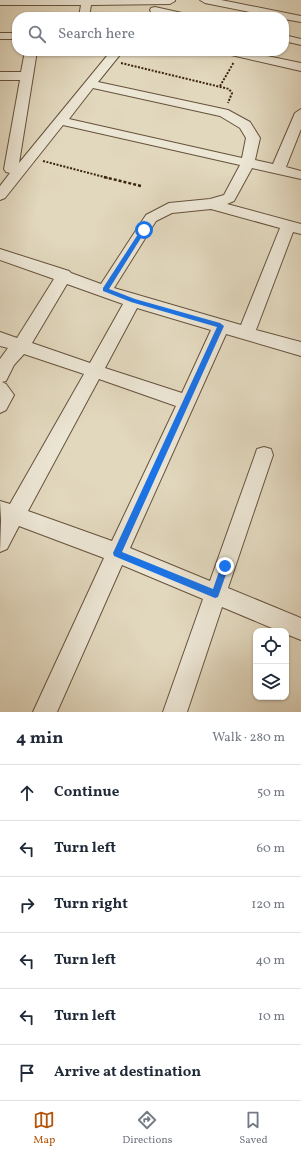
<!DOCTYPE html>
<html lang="en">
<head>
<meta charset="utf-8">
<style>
	:root { --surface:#fff; --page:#f2f2f3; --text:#1f2937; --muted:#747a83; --line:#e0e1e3; --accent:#b45309 }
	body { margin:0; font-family:Vollkorn,serif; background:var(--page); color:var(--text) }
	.controls { position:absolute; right:12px; bottom:12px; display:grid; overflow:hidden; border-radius:8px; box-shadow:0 1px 3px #0004 }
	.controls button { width:36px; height:36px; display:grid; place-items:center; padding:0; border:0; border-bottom:1px solid var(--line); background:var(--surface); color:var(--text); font:20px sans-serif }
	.stop { position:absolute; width:12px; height:12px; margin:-9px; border:3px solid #1a73e8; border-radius:50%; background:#fff }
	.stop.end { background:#1a73e8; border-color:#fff; box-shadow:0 1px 4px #0008 }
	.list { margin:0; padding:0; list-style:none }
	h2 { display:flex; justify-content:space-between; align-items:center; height:52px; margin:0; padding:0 16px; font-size:17px }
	h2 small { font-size:13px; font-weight:400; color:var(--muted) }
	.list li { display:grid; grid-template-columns:26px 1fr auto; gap:12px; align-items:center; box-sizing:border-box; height:56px; padding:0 16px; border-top:1px solid var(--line) }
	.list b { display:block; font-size:15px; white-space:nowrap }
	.list em { font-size:13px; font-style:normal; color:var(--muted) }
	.icon { flex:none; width:22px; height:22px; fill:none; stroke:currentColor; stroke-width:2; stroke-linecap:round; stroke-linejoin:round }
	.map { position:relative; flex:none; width:301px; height:712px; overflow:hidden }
	.search { position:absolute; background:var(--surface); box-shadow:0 1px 3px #0004; left:12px; right:12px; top:12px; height:44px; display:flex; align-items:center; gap:10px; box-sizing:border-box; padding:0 14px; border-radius:16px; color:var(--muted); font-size:15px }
	.sheet { height:388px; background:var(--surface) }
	nav { display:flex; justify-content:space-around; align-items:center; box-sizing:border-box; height:56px; border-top:1px solid var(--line); background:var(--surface); font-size:11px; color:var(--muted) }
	nav a { display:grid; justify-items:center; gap:2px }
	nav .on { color:var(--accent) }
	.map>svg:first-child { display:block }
</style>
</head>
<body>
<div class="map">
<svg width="301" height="712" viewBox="0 0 301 712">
	<rect width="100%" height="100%" fill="#e2d8be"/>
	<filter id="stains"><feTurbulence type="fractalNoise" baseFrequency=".005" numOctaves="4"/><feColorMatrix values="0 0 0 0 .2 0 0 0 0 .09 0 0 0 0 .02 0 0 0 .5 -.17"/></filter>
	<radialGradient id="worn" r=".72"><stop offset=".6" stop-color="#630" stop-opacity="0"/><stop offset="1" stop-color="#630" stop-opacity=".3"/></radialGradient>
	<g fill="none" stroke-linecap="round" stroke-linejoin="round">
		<g stroke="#66523c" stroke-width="2">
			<path id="minor" d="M 0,0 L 175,0 L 175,1 L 170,4 L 91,5 L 89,17 L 79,17 L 81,5 L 0,5 Z
				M 200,0 L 221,0 L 301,16 L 301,22 L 284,19 L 284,17 L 275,17 L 205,3 Z
				M 155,7 L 191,15 L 192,17 L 172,17 L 151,12 L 150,10 L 151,8 Z
				M 0,33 L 17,33 L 17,39 L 0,39 Z
				M 284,35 L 301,39 L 301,45 L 284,41 Z
				M 25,51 L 37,51 L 19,163 L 111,51 L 123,51 L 98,82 L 228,110 L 250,122 L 260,138 L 255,160 L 273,164 L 295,113 L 301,109 L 301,129 L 286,167 L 301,171 L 301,179 L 252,168 L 234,201 L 227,204 L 301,224 L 301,234 L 293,232 L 256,330 L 301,342 L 301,356 L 226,334 L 130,548 L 210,581 L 255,455 L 257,449 L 264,447 L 271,449 L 273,455 L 228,588 L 301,618 L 301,640 L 286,634 L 286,631 L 279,631 L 222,607 L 187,712 L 163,712 L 203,599 L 122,565 L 57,712 L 33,712 L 104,558 L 19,526 L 7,549 L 0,552 L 1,520 L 0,501 L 10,504 L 84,374 L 24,354 L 14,365 L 6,381 L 2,382 L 6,384 L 14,395 L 6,410 L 0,413 L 0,359 L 8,348 L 0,346 L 0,332 L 17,338 L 54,279 L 0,260 L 0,249 L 69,271 L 71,273 L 101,284 L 146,215 L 169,203 L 210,199 L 224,195 L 240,165 L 63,125 L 5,198 L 0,200 L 0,186 L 10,173 L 6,172 L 4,169 L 20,80 L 0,80 L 0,72 L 21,72 ZM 93,88 L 220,116 L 240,128 L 246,138 L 242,158 L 69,119 ZM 211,209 L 280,228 L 241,325 L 114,288 L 156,221 L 172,213 ZM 67,284 L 123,304 L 90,363 L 32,343 ZM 137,308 L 211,330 L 182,393 L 105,368 ZM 99,379 L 176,406 L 112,541 L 28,511 Z
				M 221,51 L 243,51 L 301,63 L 301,71 L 227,54 Z"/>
		</g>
		<path stroke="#3c2510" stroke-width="2" stroke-dasharray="2 1.5" stroke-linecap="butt" d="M 121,63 L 229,89 L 232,93 L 228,103
			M 220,86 L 234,62
			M 43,161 L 108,178"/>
		<path stroke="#3c2510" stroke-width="2.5" stroke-dasharray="3 2" stroke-linecap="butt" d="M 104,177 L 141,186"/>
		<use href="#minor" fill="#ece6d5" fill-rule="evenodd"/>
	</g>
	<path fill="#1a73e8" d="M 142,228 L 146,230 L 109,289 L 135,299 L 220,323 L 224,326 L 122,552 L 213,589 L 222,563 L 228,563 L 229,566 L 218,597 L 215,598 L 114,556 L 113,553 L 217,327 L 131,302 L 103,291 L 103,288 Z"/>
	<rect width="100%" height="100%" filter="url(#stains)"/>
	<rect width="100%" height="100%" fill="url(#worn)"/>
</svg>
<div class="controls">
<button><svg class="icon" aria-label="locate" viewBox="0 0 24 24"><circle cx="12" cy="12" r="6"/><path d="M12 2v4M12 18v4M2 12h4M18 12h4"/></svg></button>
<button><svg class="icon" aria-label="layers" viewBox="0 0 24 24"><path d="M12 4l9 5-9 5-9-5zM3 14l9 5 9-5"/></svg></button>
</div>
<div class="stop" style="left:144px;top:230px"></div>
<div class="stop end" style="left:225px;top:566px"></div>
<div class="search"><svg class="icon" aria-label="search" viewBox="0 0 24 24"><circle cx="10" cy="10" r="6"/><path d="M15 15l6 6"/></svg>Search here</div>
</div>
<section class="sheet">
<h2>4 min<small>Walk · 280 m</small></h2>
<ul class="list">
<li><svg class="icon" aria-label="ahead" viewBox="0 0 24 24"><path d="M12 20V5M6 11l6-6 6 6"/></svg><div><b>Continue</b></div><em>50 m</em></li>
<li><svg class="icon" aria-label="left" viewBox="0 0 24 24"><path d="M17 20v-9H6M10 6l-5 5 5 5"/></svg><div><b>Turn left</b></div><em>60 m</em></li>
<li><svg class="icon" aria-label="right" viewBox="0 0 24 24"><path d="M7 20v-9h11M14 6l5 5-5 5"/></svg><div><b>Turn right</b></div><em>120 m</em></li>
<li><svg class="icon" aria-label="left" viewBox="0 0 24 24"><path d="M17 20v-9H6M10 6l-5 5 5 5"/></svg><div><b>Turn left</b></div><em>40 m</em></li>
<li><svg class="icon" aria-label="left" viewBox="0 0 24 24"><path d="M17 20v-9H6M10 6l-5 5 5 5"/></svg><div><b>Turn left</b></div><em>10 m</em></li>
<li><svg class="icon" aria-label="arrive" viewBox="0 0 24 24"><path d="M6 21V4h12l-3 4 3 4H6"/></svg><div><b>Arrive at destination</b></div></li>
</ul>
</section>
<nav>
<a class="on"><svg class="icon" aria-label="map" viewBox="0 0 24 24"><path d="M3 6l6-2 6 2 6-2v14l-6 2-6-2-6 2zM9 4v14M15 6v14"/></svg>Map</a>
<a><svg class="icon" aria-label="directions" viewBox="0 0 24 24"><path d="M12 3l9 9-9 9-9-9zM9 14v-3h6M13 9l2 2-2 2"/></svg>Directions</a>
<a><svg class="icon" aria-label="saved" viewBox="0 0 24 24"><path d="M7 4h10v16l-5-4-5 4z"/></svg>Saved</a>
</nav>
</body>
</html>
